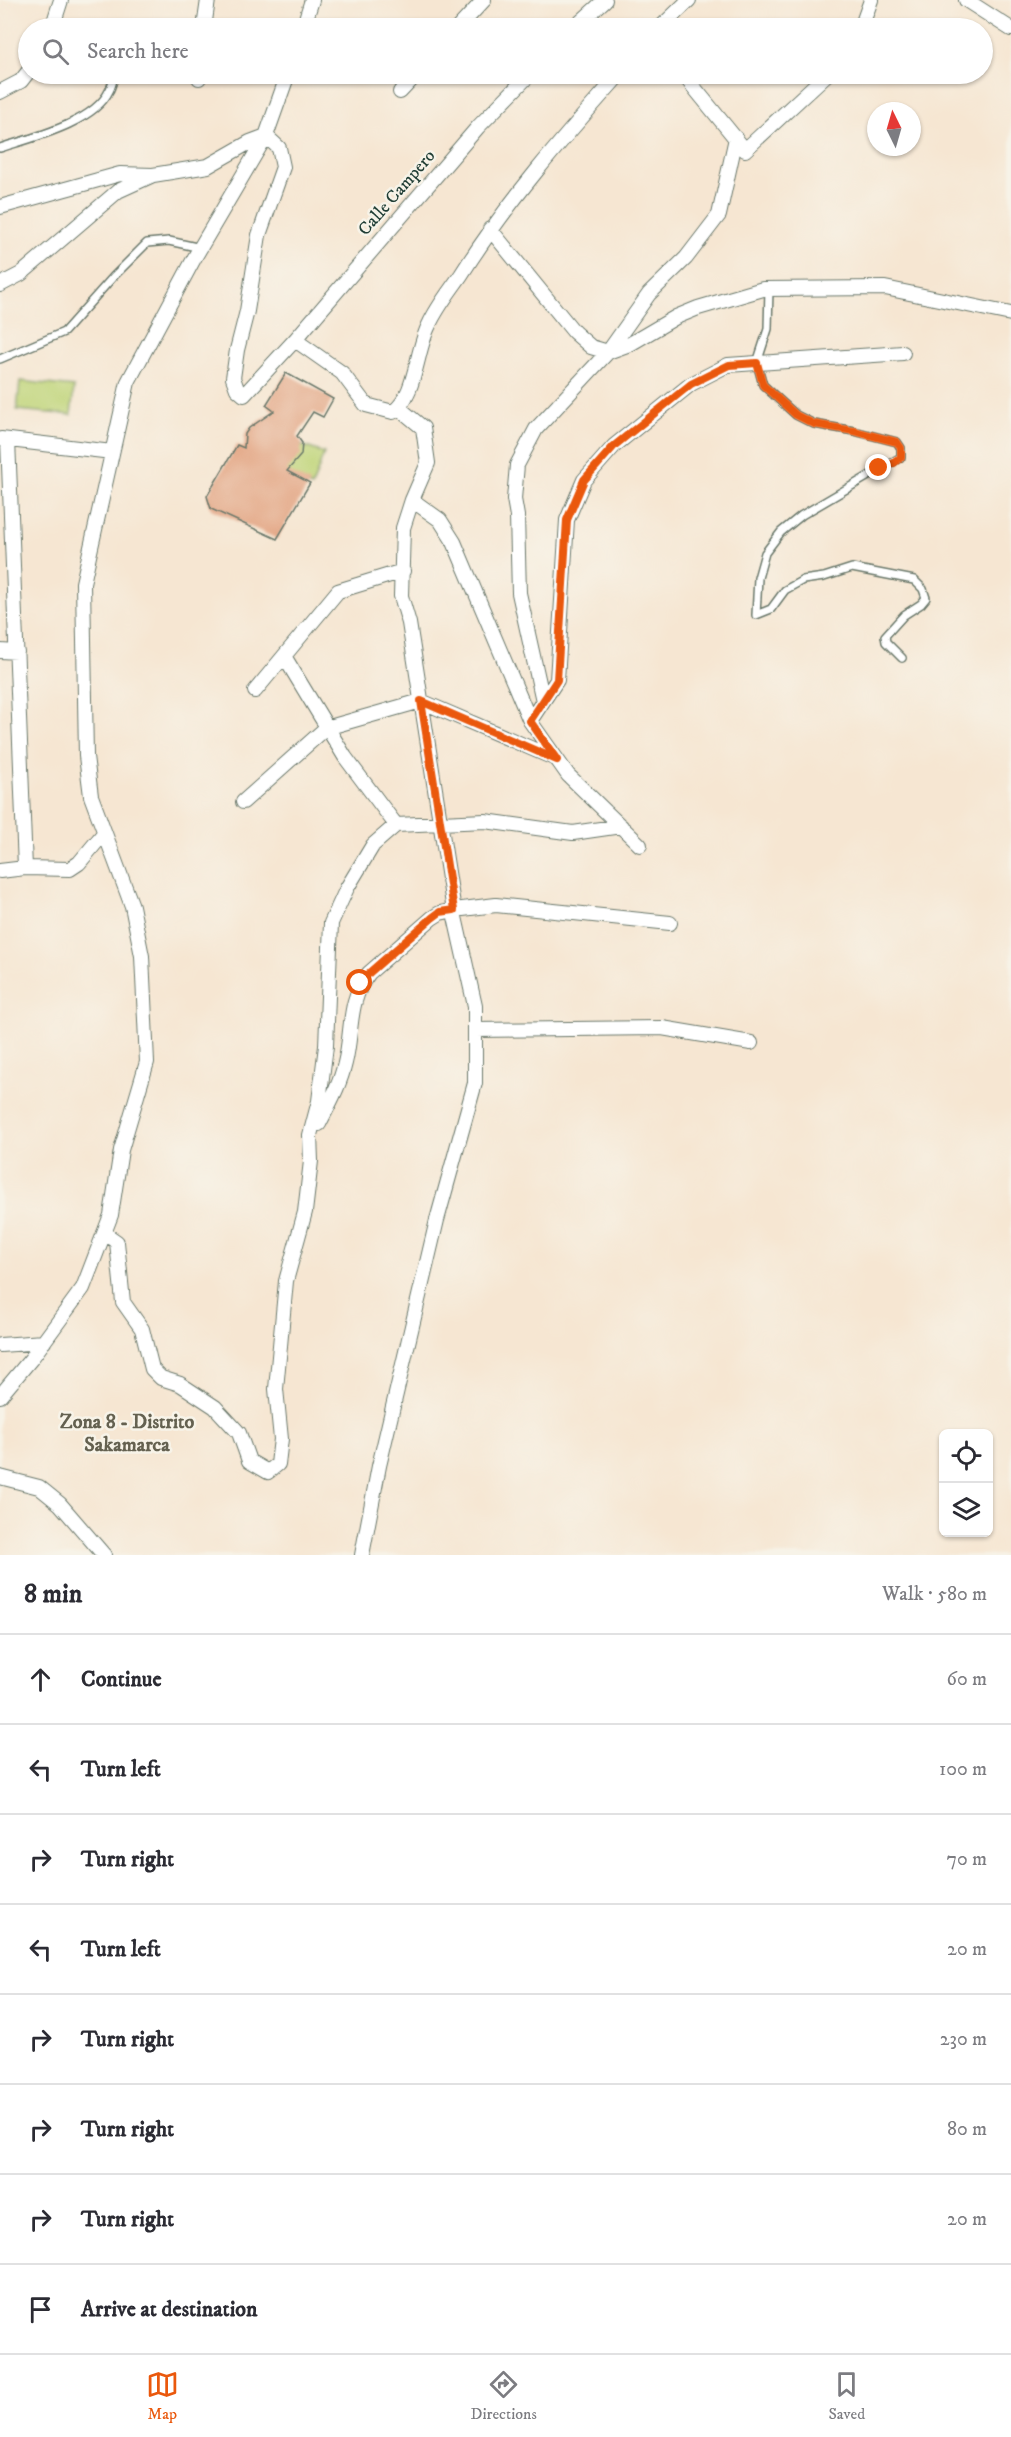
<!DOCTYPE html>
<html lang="en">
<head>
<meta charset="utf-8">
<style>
	:root { --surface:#fff; --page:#f2f2f3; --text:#2b2b33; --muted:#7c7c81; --line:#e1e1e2; --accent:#ea580c }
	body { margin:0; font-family:"IM FELL DW Pica",serif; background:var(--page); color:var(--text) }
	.controls { position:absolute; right:18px; bottom:18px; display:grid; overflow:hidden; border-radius:9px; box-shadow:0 2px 4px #0004 }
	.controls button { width:54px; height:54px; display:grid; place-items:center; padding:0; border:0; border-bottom:2px solid var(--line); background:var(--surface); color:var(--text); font:30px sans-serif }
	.compass { position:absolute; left:867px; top:102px; width:54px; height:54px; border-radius:50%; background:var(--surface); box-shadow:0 2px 4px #0004; rotate:355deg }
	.stop { position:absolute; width:18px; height:18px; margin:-14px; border:4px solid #ea580c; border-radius:50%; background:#fff }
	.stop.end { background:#ea580c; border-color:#fff; box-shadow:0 2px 6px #0008 }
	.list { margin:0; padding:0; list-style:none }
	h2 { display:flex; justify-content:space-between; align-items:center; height:78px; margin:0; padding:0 24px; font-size:26px }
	h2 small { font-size:20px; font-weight:400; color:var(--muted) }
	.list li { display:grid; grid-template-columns:39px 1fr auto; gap:18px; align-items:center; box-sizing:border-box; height:90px; padding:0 24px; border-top:2px solid var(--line) }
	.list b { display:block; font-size:22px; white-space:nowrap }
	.list em { font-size:20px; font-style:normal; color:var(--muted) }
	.icon { flex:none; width:33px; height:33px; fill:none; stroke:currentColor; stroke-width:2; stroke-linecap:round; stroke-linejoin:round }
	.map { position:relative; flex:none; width:1011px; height:1555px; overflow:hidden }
	.search { position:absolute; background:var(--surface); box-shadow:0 2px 4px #0004; left:18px; right:18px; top:18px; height:66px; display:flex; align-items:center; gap:15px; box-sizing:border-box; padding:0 21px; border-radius:33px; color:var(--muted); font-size:22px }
	.sheet { height:798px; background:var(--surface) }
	nav { display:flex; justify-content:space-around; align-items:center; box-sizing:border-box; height:84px; border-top:2px solid var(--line); background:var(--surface); font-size:16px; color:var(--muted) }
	nav a { display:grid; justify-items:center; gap:3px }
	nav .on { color:var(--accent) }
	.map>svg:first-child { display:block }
</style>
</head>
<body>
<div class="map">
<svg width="1011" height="1555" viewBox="0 0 1011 1555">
	<rect width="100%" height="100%" fill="#f7f3e8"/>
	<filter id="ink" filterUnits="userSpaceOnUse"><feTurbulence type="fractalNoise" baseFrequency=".0167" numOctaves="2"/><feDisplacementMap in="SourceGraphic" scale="12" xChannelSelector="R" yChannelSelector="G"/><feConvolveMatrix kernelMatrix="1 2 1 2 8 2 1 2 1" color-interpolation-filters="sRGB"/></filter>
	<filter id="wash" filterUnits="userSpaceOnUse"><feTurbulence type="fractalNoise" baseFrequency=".008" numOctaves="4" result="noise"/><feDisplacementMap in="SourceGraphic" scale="24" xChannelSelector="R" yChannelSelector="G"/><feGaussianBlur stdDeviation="1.35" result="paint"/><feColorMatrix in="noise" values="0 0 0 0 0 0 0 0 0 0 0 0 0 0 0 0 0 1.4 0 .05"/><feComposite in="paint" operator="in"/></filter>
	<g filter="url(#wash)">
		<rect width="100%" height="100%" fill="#f6e6d2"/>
		<path fill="#bfd478" stroke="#6f8856" stroke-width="1.5" d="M 20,381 L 74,387 L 71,415 L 17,410 Z
			M 268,434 L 324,453 L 312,487 L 256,468 Z"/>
		<g id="blocks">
			<path fill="#e3a583" d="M 286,373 L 333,399 L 323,417 L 313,412 L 297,436 L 302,443 L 301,455 L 287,471 L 310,483 L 277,539 L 211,509 L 207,496 L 237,445 L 244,448 L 245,434 L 249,428 L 274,411 L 266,405 Z"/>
		</g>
	</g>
	<g filter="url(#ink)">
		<use href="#blocks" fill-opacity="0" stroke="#6a786b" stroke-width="1.5"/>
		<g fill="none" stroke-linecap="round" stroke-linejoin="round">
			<g stroke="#6a786b" stroke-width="10">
				<path id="lane" d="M 0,148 C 31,138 94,123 109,91 C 112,86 113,79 115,74
					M 769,289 L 768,329 L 757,363 L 763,385 L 796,415 L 814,424 L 854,431 L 897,442 L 901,448 L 901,457 L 802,515 L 781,532 L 765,553 L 758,578 L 756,615 L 771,609 L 785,590 L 803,580 L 824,577 L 852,568 L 914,580 L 923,589 L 926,598 L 921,604 L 904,615 L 885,636 L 886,642 L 902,658
					M 0,359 L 64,332 L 113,277 L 147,243 L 169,241 L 201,248"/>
			</g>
			<g stroke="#6a786b" stroke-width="16">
				<path id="street" d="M 966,0 L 1011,29
					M 52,28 L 61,0
					M 204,28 L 208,0
					M 303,28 L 312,0
					M 458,28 L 484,0
					M 574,28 L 605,0
					M 660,28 L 689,0
					M 861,28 L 871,0
					M 683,74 L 745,150 L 827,74
					M 199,78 L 199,74
					M 0,92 L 21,81 L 28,72
					M 400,92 L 417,74
					M 266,136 L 279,148 L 283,167 L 259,235 L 247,311 L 237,350 L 233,378 L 237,389 L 244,395 L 295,340 L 478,127 L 530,74
					M 0,207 L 120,174 L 153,175 L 208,166 L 250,142 L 266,136
					M 490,229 L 574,332 L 591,347 L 608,352 L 630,344 L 676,317 L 698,308 L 763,289 L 885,288 L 1011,314
					M 0,285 L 21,274 L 118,191 L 151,176
					M 295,340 L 342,373 L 366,405 L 393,412 C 416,396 416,350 429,325 C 437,307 450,291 461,275 C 507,202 563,138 620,74
					M 1,439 L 112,452
					M 8,440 L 25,868
					M 412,500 L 440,520 L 454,542 L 530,721 L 568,775 L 640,845
					M 0,651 L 17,652
					M 284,656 L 345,757 L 396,825
					M 255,691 L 338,591 L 403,571
					M 543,701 L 519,593 L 517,516 L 514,499 L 517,465 L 536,429 L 608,352 L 649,294 L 686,258 L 719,215 L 736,138
					M 530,721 L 557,680 L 567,520 L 584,480 L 614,446 L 691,384 L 728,365 L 903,353
					M 243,802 L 326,728 L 421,701 L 556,759
					M 0,871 L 25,868 L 70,869 L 79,863 L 104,833
					M 475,1030 L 662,1028 L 751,1043
					M 319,1124 C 329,1104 340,1085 345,1063 C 353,1031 347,1001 369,973 L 432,918 L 440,913 L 454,910 L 496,905 L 670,923
					M 104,1233 L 117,1242 L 123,1302 L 142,1329 L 152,1369 L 161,1378 L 180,1384 L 215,1407 L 239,1433 L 249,1461 L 268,1472 L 278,1464 L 281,1439 L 276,1389 L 286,1281 L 305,1212 L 311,1161 L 310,1135 L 319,1101 L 326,1046 L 331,923 L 347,888 L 373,845 L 396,825 L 485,821 L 573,833 L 621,826
					M 0,1345 L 44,1342
					M 0,1396 L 31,1359 L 83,1288 L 111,1215 L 121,1150 L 147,1062 L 142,956 L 132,906 L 91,796 L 86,756 L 83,583 L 128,382 L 196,255 L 266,136 L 288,74
					M 0,1477 L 39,1487 L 60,1504 L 104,1555
					M 362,1555 L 379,1466 L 437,1220 L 475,1083 L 475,1006 L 455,917 L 409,623 L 401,596 L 403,528 L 412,500 L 428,463 L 423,428 L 399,408"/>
			</g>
			<use href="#lane" stroke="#fff" stroke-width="7"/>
			<use href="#street" stroke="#fff" stroke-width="14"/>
		</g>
	</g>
	<g fill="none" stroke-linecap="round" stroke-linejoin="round" filter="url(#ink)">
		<path stroke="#ea580c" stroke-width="8" d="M 360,983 L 369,973 L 432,918 L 440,912 L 454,910 L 421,701 L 557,760 L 530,721 L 557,680 L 567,520 L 584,480 L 614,446 L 691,384 L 729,365 L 757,363 L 763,385 L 796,415 L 814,424 L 854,431 L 897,442 L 901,448 L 901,457 L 894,463 L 879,468"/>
	</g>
	<g text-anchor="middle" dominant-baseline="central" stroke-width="5" stroke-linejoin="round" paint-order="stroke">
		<g font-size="18" fill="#1f3d34" stroke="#f7f3e8">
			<text transform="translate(397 193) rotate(-49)">Calle Campero</text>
		</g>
		<g font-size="20" font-weight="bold" fill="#646150" stroke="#f7f3e8">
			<text x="127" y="1422">Zona 8 - Distrito<tspan x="127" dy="23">Sakamarca</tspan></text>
		</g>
	</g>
</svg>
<div class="controls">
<button><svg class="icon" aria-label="locate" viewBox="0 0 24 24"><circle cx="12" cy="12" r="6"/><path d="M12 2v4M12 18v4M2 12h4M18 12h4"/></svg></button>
<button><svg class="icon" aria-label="layers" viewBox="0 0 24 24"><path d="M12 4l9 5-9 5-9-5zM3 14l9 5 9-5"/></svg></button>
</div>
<svg class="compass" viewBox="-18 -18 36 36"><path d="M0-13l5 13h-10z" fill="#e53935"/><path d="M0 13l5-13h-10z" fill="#7c7c81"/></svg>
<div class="stop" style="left:360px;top:983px"></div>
<div class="stop end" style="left:879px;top:468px"></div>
<div class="search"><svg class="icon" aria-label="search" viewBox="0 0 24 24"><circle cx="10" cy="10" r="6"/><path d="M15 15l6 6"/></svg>Search here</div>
</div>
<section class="sheet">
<h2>8 min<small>Walk · 580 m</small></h2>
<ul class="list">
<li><svg class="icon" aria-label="ahead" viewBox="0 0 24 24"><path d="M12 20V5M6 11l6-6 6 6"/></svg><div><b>Continue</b></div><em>60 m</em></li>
<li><svg class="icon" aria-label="left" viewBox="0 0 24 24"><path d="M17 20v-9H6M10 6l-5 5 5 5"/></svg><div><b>Turn left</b></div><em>100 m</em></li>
<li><svg class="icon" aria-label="right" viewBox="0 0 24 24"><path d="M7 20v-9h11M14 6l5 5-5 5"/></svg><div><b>Turn right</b></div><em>70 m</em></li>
<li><svg class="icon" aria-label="left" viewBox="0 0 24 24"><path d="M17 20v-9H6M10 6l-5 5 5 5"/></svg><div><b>Turn left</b></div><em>20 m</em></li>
<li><svg class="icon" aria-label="right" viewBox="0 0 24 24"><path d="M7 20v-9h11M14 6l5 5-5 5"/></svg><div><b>Turn right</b></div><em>230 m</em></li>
<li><svg class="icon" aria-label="right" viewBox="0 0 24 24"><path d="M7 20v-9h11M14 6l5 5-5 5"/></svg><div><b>Turn right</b></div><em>80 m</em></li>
<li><svg class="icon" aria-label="right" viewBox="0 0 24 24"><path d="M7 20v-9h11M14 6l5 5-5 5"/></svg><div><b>Turn right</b></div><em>20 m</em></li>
<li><svg class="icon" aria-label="arrive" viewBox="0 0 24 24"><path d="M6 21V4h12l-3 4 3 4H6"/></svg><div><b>Arrive at destination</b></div></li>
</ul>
</section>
<nav>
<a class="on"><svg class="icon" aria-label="map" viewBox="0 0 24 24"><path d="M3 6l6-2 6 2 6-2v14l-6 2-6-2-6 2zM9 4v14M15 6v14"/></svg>Map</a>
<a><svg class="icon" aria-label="directions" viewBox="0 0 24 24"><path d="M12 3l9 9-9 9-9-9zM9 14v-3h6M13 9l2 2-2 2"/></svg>Directions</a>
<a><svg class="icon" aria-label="saved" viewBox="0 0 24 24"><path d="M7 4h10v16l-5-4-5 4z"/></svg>Saved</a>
</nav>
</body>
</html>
